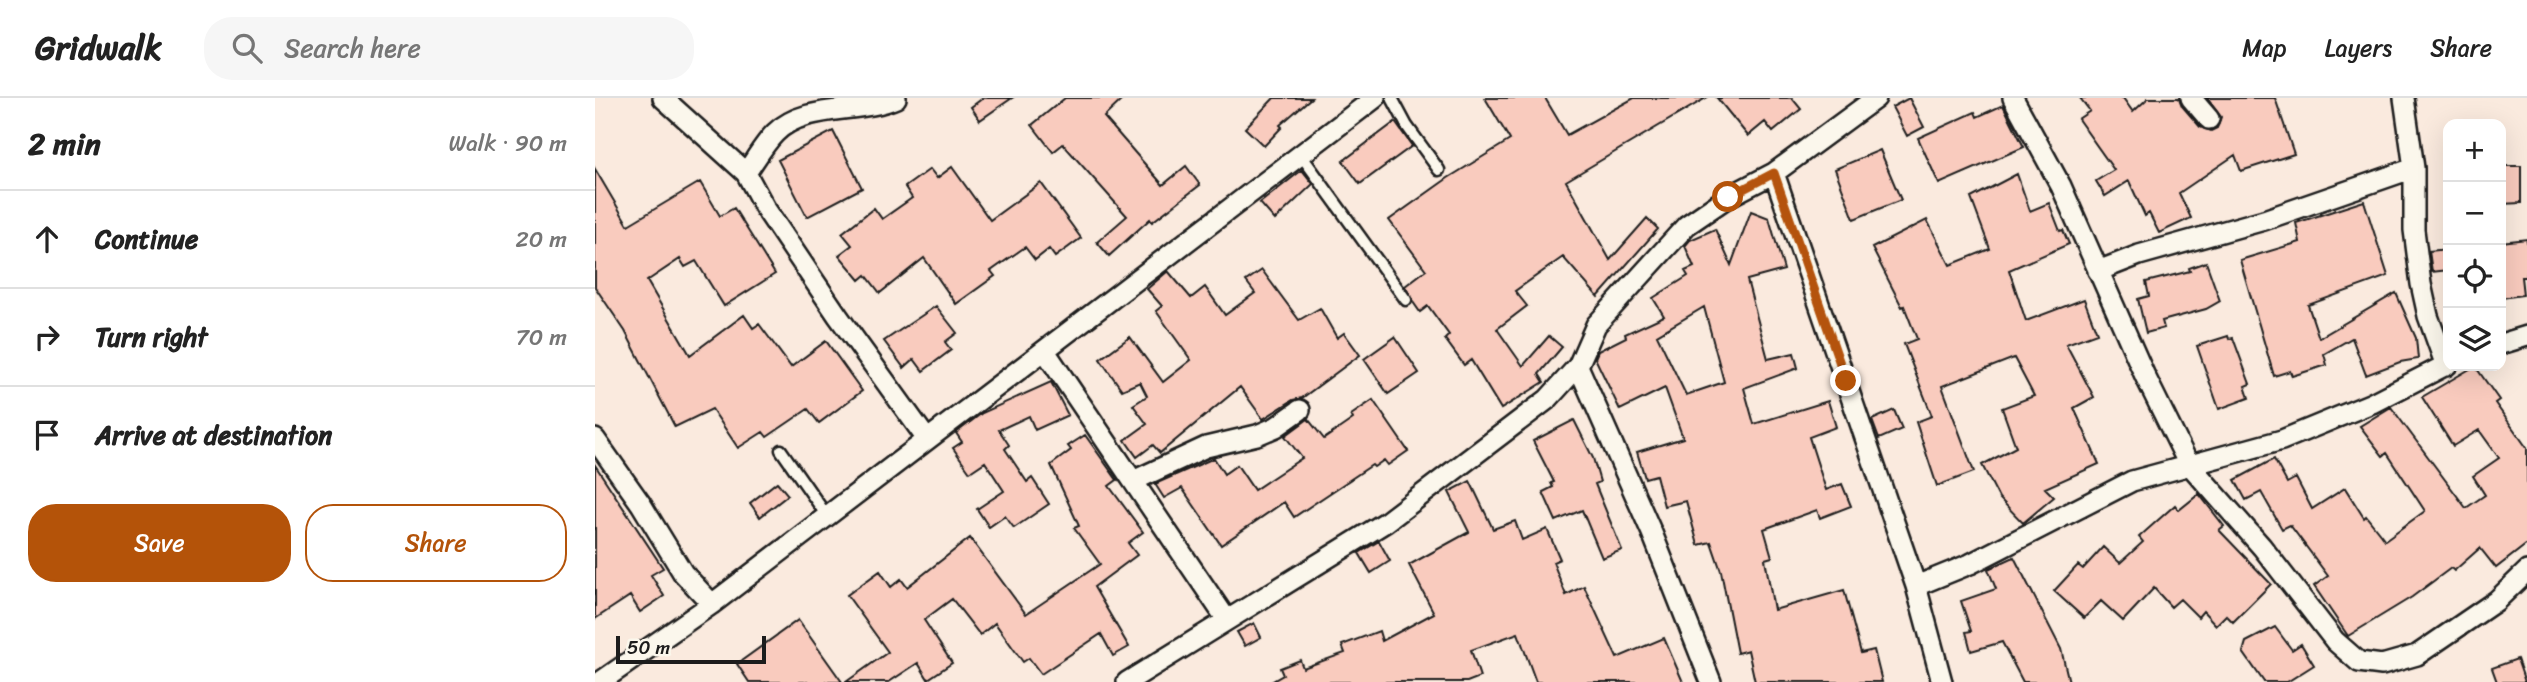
<!DOCTYPE html>
<html lang="en">
<head>
<meta charset="utf-8">
<style>
	:root { --surface:#fff; --page:#f6f6f6; --text:#222; --muted:#767676; --line:#e0e0e0; --accent:#b45309 }
	body { margin:0; font-family:Sriracha,sans-serif; background:var(--page); color:var(--text) }
	.controls { position:absolute; right:21px; top:21px; display:grid; overflow:hidden; border-radius:14px; box-shadow:0 7px 28px #0002 }
	.controls button { width:63px; height:63px; display:grid; place-items:center; padding:0; border:0; border-bottom:2px solid var(--line); background:var(--surface); color:var(--text); font:35px sans-serif }
	.scale { position:absolute; left:21px; bottom:18px; width:150px; box-sizing:border-box; padding-left:7px; border:4px solid #1c1c1c; border-top:0; font-size:19px; line-height:24px; white-space:nowrap; color:#1c1c1c; -webkit-text-stroke:5px #fbf7ec; paint-order:stroke }
	.stop { position:absolute; width:21px; height:21px; margin:-16px; border:5px solid #b45309; border-radius:50%; background:#fff }
	.stop.end { background:#b45309; border-color:#fff; box-shadow:0 2px 7px #0008 }
	.list { margin:0; padding:0; list-style:none }
	h2 { display:flex; justify-content:space-between; align-items:center; height:91px; margin:0; padding:0 28px; font-size:30px }
	h2 small { font-size:23px; font-weight:400; color:var(--muted) }
	.list li { display:grid; grid-template-columns:46px 1fr auto; gap:21px; align-items:center; box-sizing:border-box; height:98px; padding:0 28px; border-top:2px solid var(--line) }
	.list b { display:block; font-size:26px; white-space:nowrap }
	.list em { font-size:23px; font-style:normal; color:var(--muted) }
	.actions { display:flex; gap:14px; padding:21px 28px }
	.actions a { flex:1; padding:16px 0; border:2px solid var(--accent); border-radius:28px; text-align:center; font-size:24px; color:var(--accent) }
	.actions .main { background:var(--accent); color:#fff }
	.icon { flex:none; width:38px; height:38px; fill:none; stroke:currentColor; stroke-width:2; stroke-linecap:round; stroke-linejoin:round }
	.map { position:relative; flex:none; width:1932px; height:584px; overflow:hidden }
	header { display:flex; align-items:center; gap:42px; box-sizing:border-box; height:98px; padding:0 35px; background:var(--surface); border-bottom:2px solid var(--line) }
	header strong { font-size:33px }
	nav { display:flex; gap:38px; margin-inline-start:auto; font-size:24px }
	.search { width:490px; height:63px; background:var(--page); display:flex; align-items:center; gap:18px; box-sizing:border-box; padding:0 24px; border-radius:28px; color:var(--muted); font-size:26px }
	main { display:flex }
	aside { flex:1; background:var(--surface) }
	.map>svg:first-child { display:block }
</style>
</head>
<body>
<header>
<strong>Gridwalk</strong>
<div class="search"><svg class="icon" aria-label="search" viewBox="0 0 24 24"><circle cx="10" cy="10" r="6"/><path d="M15 15l6 6"/></svg>Search here</div>
<nav><a>Map</a><a>Layers</a><a>Share</a></nav>
</header>
<main>
<aside>
<h2>2 min<small>Walk · 90 m</small></h2>
<ul class="list">
<li><svg class="icon" aria-label="ahead" viewBox="0 0 24 24"><path d="M12 20V5M6 11l6-6 6 6"/></svg><div><b>Continue</b></div><em>20 m</em></li>
<li><svg class="icon" aria-label="right" viewBox="0 0 24 24"><path d="M7 20v-9h11M14 6l5 5-5 5"/></svg><div><b>Turn right</b></div><em>70 m</em></li>
<li><svg class="icon" aria-label="arrive" viewBox="0 0 24 24"><path d="M6 21V4h12l-3 4 3 4H6"/></svg><div><b>Arrive at destination</b></div></li>
</ul>
<div class="actions"><a class="main">Save</a><a>Share</a></div>
</aside>
<div class="map">
<svg width="1932" height="584" viewBox="0 0 1932 584">
	<rect width="100%" height="100%" fill="#faeade"/>
	<filter id="ink" filterUnits="userSpaceOnUse"><feTurbulence type="fractalNoise" baseFrequency=".0143" numOctaves="2"/><feDisplacementMap in="SourceGraphic" scale="14" xChannelSelector="R" yChannelSelector="G"/><feConvolveMatrix kernelMatrix="1 2 1 2 8 2 1 2 1" color-interpolation-filters="sRGB"/></filter>
	<g filter="url(#ink)">
		<path fill="#f9cbbe" stroke="#1c1c1c" stroke-width="2" fill-rule="evenodd" d="M 388,0 L 417,0 L 385,22 L 376,9 Z
			M 470,0 L 529,0 L 509,19 L 568,87 L 591,68 L 605,87 L 557,124 L 555,121 L 514,158 L 502,144 L 532,118 L 468,46 L 458,54 L 437,27 Z
			M 679,0 L 716,0 L 685,27 L 687,29 L 669,48 L 650,30 Z
			M 890,0 L 950,0 L 972,37 L 1039,0 L 1111,0 L 971,83 L 1015,162 L 1052,120 L 1063,131 L 1003,199 L 968,159 L 920,193 L 932,208 L 902,231 L 928,268 L 954,238 L 967,249 L 944,276 L 949,284 L 906,311 L 876,262 L 869,267 L 850,241 L 854,237 L 833,208 L 825,214 L 818,204 L 810,188 L 831,172 L 794,122 L 853,80 L 915,42 Z
			M 1122,0 L 1197,0 L 1206,11 L 1178,34 L 1170,24 L 1153,38 Z
			M 1314,0 L 1329,29 L 1312,38 L 1297,9 Z
			M 1485,0 L 1528,0 L 1538,14 L 1553,0 L 1584,0 L 1587,8 L 1605,29 L 1616,33 L 1622,30 L 1626,19 L 1612,0 L 1680,0 L 1699,56 L 1646,73 L 1640,57 L 1584,95 L 1596,120 L 1564,135 L 1554,115 L 1550,118 L 1534,83 L 1510,98 L 1501,83 L 1519,72 L 1483,21 L 1495,13 Z
			M 1408,7 L 1429,49 L 1344,86 L 1323,40 L 1380,14 L 1382,19 Z
			M 800,24 L 817,48 L 765,86 L 748,63 Z
			M 238,33 L 267,90 L 212,119 L 183,62 Z
			M 1285,52 L 1306,102 L 1259,121 L 1240,71 Z
			M 1906,68 L 1926,68 L 1926,105 L 1906,106 Z
			M 357,69 L 395,122 L 446,85 L 486,140 L 460,159 L 454,151 L 440,162 L 430,149 L 396,173 L 400,178 L 361,206 L 329,160 L 285,195 L 271,177 L 265,182 L 244,157 L 257,147 L 247,135 L 279,110 L 287,121 L 317,100 L 310,89 L 335,71 L 342,80 Z
			M 0,71 L 33,127 L 105,84 L 125,118 L 139,110 L 180,176 L 129,208 L 101,163 L 90,169 L 85,161 L 52,183 L 95,257 L 149,217 L 158,230 L 164,226 L 196,269 L 231,243 L 267,293 L 224,325 L 213,311 L 172,339 L 168,334 L 143,350 L 117,311 L 80,329 L 30,233 L 0,189 Z
			M 707,72 L 718,86 L 680,122 L 665,105 Z
			M 1422,76 L 1435,113 L 1454,105 L 1465,133 L 1468,132 L 1474,146 L 1414,172 L 1431,223 L 1489,201 L 1502,235 L 1471,246 L 1499,299 L 1479,310 L 1504,366 L 1450,390 L 1459,399 L 1428,425 L 1404,400 L 1387,367 L 1421,349 L 1407,310 L 1439,298 L 1419,260 L 1347,288 L 1379,374 L 1342,388 L 1321,324 L 1337,318 L 1309,246 L 1322,241 L 1309,208 L 1307,209 L 1277,150 L 1332,122 L 1355,167 L 1395,151 L 1376,100 Z
			M 1769,103 L 1793,178 L 1713,207 L 1724,240 L 1801,195 L 1821,240 L 1823,261 L 1805,264 L 1771,277 L 1757,240 L 1729,256 L 1732,267 L 1697,278 L 1695,273 L 1679,278 L 1645,162 L 1705,144 L 1701,125 Z
			M 1156,113 L 1174,120 L 1189,172 L 1152,182 L 1173,261 L 1199,255 L 1203,270 L 1149,290 L 1159,326 L 1233,303 L 1241,329 L 1214,339 L 1231,392 L 1247,386 L 1256,408 L 1225,420 L 1222,412 L 1169,431 L 1177,459 L 1170,461 L 1179,512 L 1249,492 L 1266,555 L 1279,552 L 1287,584 L 1160,584 L 1153,552 L 1142,555 L 1126,473 L 1116,444 L 1103,447 L 1091,403 L 1069,408 L 1061,377 L 1050,380 L 1042,354 L 1088,340 L 1070,290 L 1025,312 L 1000,260 L 1003,253 L 1031,239 L 1030,236 L 1069,218 L 1058,200 L 1093,178 L 1090,173 L 1099,169 L 1090,148 L 1095,142 L 1120,131 L 1136,167 ZM 1109,209 L 1129,284 L 1091,297 L 1062,237 Z
			M 1932,141 L 1932,174 L 1931,179 L 1926,179 L 1928,197 L 1906,200 L 1906,144 Z
			M 1853,151 L 1853,172 L 1837,174 L 1834,153 Z
			M 1611,164 L 1625,203 L 1611,211 L 1567,223 L 1569,230 L 1551,235 L 1543,201 L 1554,198 L 1551,184 L 1595,173 L 1594,170 Z
			M 667,172 L 704,222 L 725,210 L 742,240 L 749,235 L 765,257 L 707,300 L 698,302 L 668,321 L 645,289 L 565,355 L 558,347 L 542,359 L 530,342 L 552,326 L 538,307 L 552,298 L 545,284 L 527,292 L 505,261 L 535,239 L 568,284 L 596,262 L 561,213 L 567,208 L 552,191 L 573,173 L 596,200 L 610,189 L 630,217 L 660,195 L 651,183 Z
			M 341,208 L 362,235 L 350,244 L 356,252 L 328,273 L 319,261 L 309,270 L 289,243 Z
			M 1633,238 L 1634,241 L 1638,240 L 1655,286 L 1650,288 L 1654,300 L 1624,311 L 1602,248 Z
			M 800,239 L 824,275 L 793,296 L 769,261 Z
			M 1880,268 L 1904,302 L 1900,305 L 1932,350 L 1932,446 L 1901,470 L 1885,450 L 1859,473 L 1856,470 L 1817,499 L 1753,538 L 1719,488 L 1733,478 L 1695,427 L 1687,431 L 1666,394 L 1651,402 L 1640,382 L 1679,361 L 1692,385 L 1701,380 L 1717,411 L 1750,390 L 1769,420 L 1771,418 L 1790,442 L 1830,413 L 1792,355 L 1788,358 L 1765,328 L 1796,309 L 1871,410 L 1890,397 L 1878,378 L 1904,360 L 1884,332 L 1858,348 L 1827,299 Z
			M 456,284 L 473,317 L 440,332 L 434,318 L 404,332 L 414,347 L 410,351 L 432,384 L 437,380 L 454,406 L 419,430 L 410,418 L 394,429 L 382,411 L 409,393 L 390,364 L 375,374 L 358,350 L 367,344 L 361,335 L 387,315 Z
			M 778,302 L 813,353 L 793,367 L 789,362 L 779,369 L 777,367 L 699,419 L 689,404 L 626,447 L 587,390 L 569,400 L 560,386 L 619,360 L 629,376 L 642,367 L 659,392 L 707,360 L 690,338 L 713,321 L 729,341 L 758,321 L 756,317 Z
			M 1299,312 L 1307,331 L 1284,341 L 1277,322 Z
			M 979,322 L 998,360 L 1005,384 L 1000,386 L 1027,452 L 1007,460 L 987,412 L 961,423 L 948,394 L 958,389 L 956,385 L 959,384 L 938,343 Z
			M 490,337 L 522,382 L 514,388 L 548,434 L 533,445 L 542,457 L 499,489 L 534,549 L 518,558 L 506,536 L 446,576 L 434,560 L 428,564 L 400,525 L 385,537 L 357,501 L 329,522 L 357,565 L 333,581 L 323,565 L 294,584 L 251,584 L 293,554 L 252,497 L 285,473 L 296,489 L 306,481 L 312,489 L 375,440 L 431,516 L 505,466 L 479,430 L 484,428 L 456,367 L 476,352 L 473,348 Z
			M 0,367 L 68,470 L 56,477 L 69,498 L 45,514 L 35,498 L 0,521 Z
			M 875,383 L 898,431 L 920,423 L 927,442 L 952,431 L 965,461 L 958,464 L 971,497 L 989,488 L 1022,560 L 1069,540 L 1088,584 L 941,584 L 923,535 L 876,552 L 885,579 L 872,584 L 676,584 L 688,577 L 685,570 L 705,562 L 708,570 L 750,555 L 747,547 L 784,533 L 787,543 L 839,515 L 814,467 L 874,434 L 854,394 Z
			M 182,384 L 193,397 L 165,419 L 155,405 Z
			M 1604,396 L 1629,428 L 1624,432 L 1676,486 L 1638,524 L 1631,517 L 1621,527 L 1608,513 L 1603,519 L 1585,501 L 1576,509 L 1559,490 L 1528,523 L 1506,503 L 1489,520 L 1459,493 L 1483,467 L 1488,471 L 1508,449 L 1525,465 L 1548,444 L 1544,439 L 1580,407 L 1584,412 Z
			M 784,443 L 795,463 L 776,475 L 764,455 Z
			M 1419,459 L 1466,551 L 1474,584 L 1428,584 L 1407,544 L 1376,553 L 1371,534 L 1376,533 L 1366,503 L 1401,491 L 1393,471 Z
			M 203,522 L 247,584 L 154,584 L 142,566 Z
			M 659,525 L 666,539 L 650,548 L 642,534 Z
			M 1680,529 L 1697,552 L 1706,546 L 1719,567 L 1692,584 L 1669,584 L 1648,554 L 1651,544 Z
			M 1922,561 L 1930,584 L 1902,584 L 1897,570 Z"/>
		<g fill="none" stroke-linecap="round" stroke-linejoin="round">
			<g stroke="#1c1c1c" stroke-width="15">
				<path id="service" d="M 797,0 L 812,28 L 844,72
					M 706,57 L 811,202
					M 186,352 L 232,418"/>
			</g>
			<g stroke="#1c1c1c" stroke-width="24">
				<path id="minor" d="M 68,0 L 151,75 L 170,110 L 243,218 L 331,340
					M 1418,0 L 1466,88 L 1550,278 L 1593,365 L 1667,449 L 1740,543 L 1764,564 L 1787,567 L 1822,557 L 1901,503 L 1932,473
					M 1596,0 L 1614,21
					M 1809,0 L 1819,70 L 1819,132 L 1826,186 L 1833,218 L 1851,268
					M 151,75 C 160,62 169,46 180,35 C 210,5 265,16 301,0
					M 1179,75 L 1321,488 L 1347,584
					M 1503,173 L 1544,157 L 1669,122 L 1819,70
					M 1906,246 L 1932,238
					M 450,253 L 632,522
					M 983,268 L 1057,435 L 1116,584
					M 0,341 L 46,406 L 88,475 L 117,506
					M 538,383 L 611,349 L 662,337 L 681,329 L 705,312
					M 1321,488 L 1375,466 L 1537,383 L 1687,342 L 1777,305 L 1853,266
					M 5,584 L 117,506 L 780,0
					M 532,584 L 791,424 L 953,301 L 983,268 L 1001,227 L 1092,127 L 1133,99 L 1179,75 L 1281,0"/>
			</g>
			<use href="#service" stroke="#fbf7ec" stroke-width="10"/>
			<use href="#minor" stroke="#fbf7ec" stroke-width="19"/>
		</g>
	</g>
	<g fill="none" stroke-linecap="round" stroke-linejoin="round" filter="url(#ink)">
		<path stroke="#b45309" stroke-width="9" d="M 1133,99 L 1179,75 L 1251,283"/>
	</g>
</svg>
<div class="controls">
<button>+</button>
<button>−</button>
<button><svg class="icon" aria-label="locate" viewBox="0 0 24 24"><circle cx="12" cy="12" r="6"/><path d="M12 2v4M12 18v4M2 12h4M18 12h4"/></svg></button>
<button><svg class="icon" aria-label="layers" viewBox="0 0 24 24"><path d="M12 4l9 5-9 5-9-5zM3 14l9 5 9-5"/></svg></button>
</div>
<div class="scale">50 m</div>
<div class="stop" style="left:1133px;top:99px"></div>
<div class="stop end" style="left:1251px;top:283px"></div>
</div>
</main>
</body>
</html>
